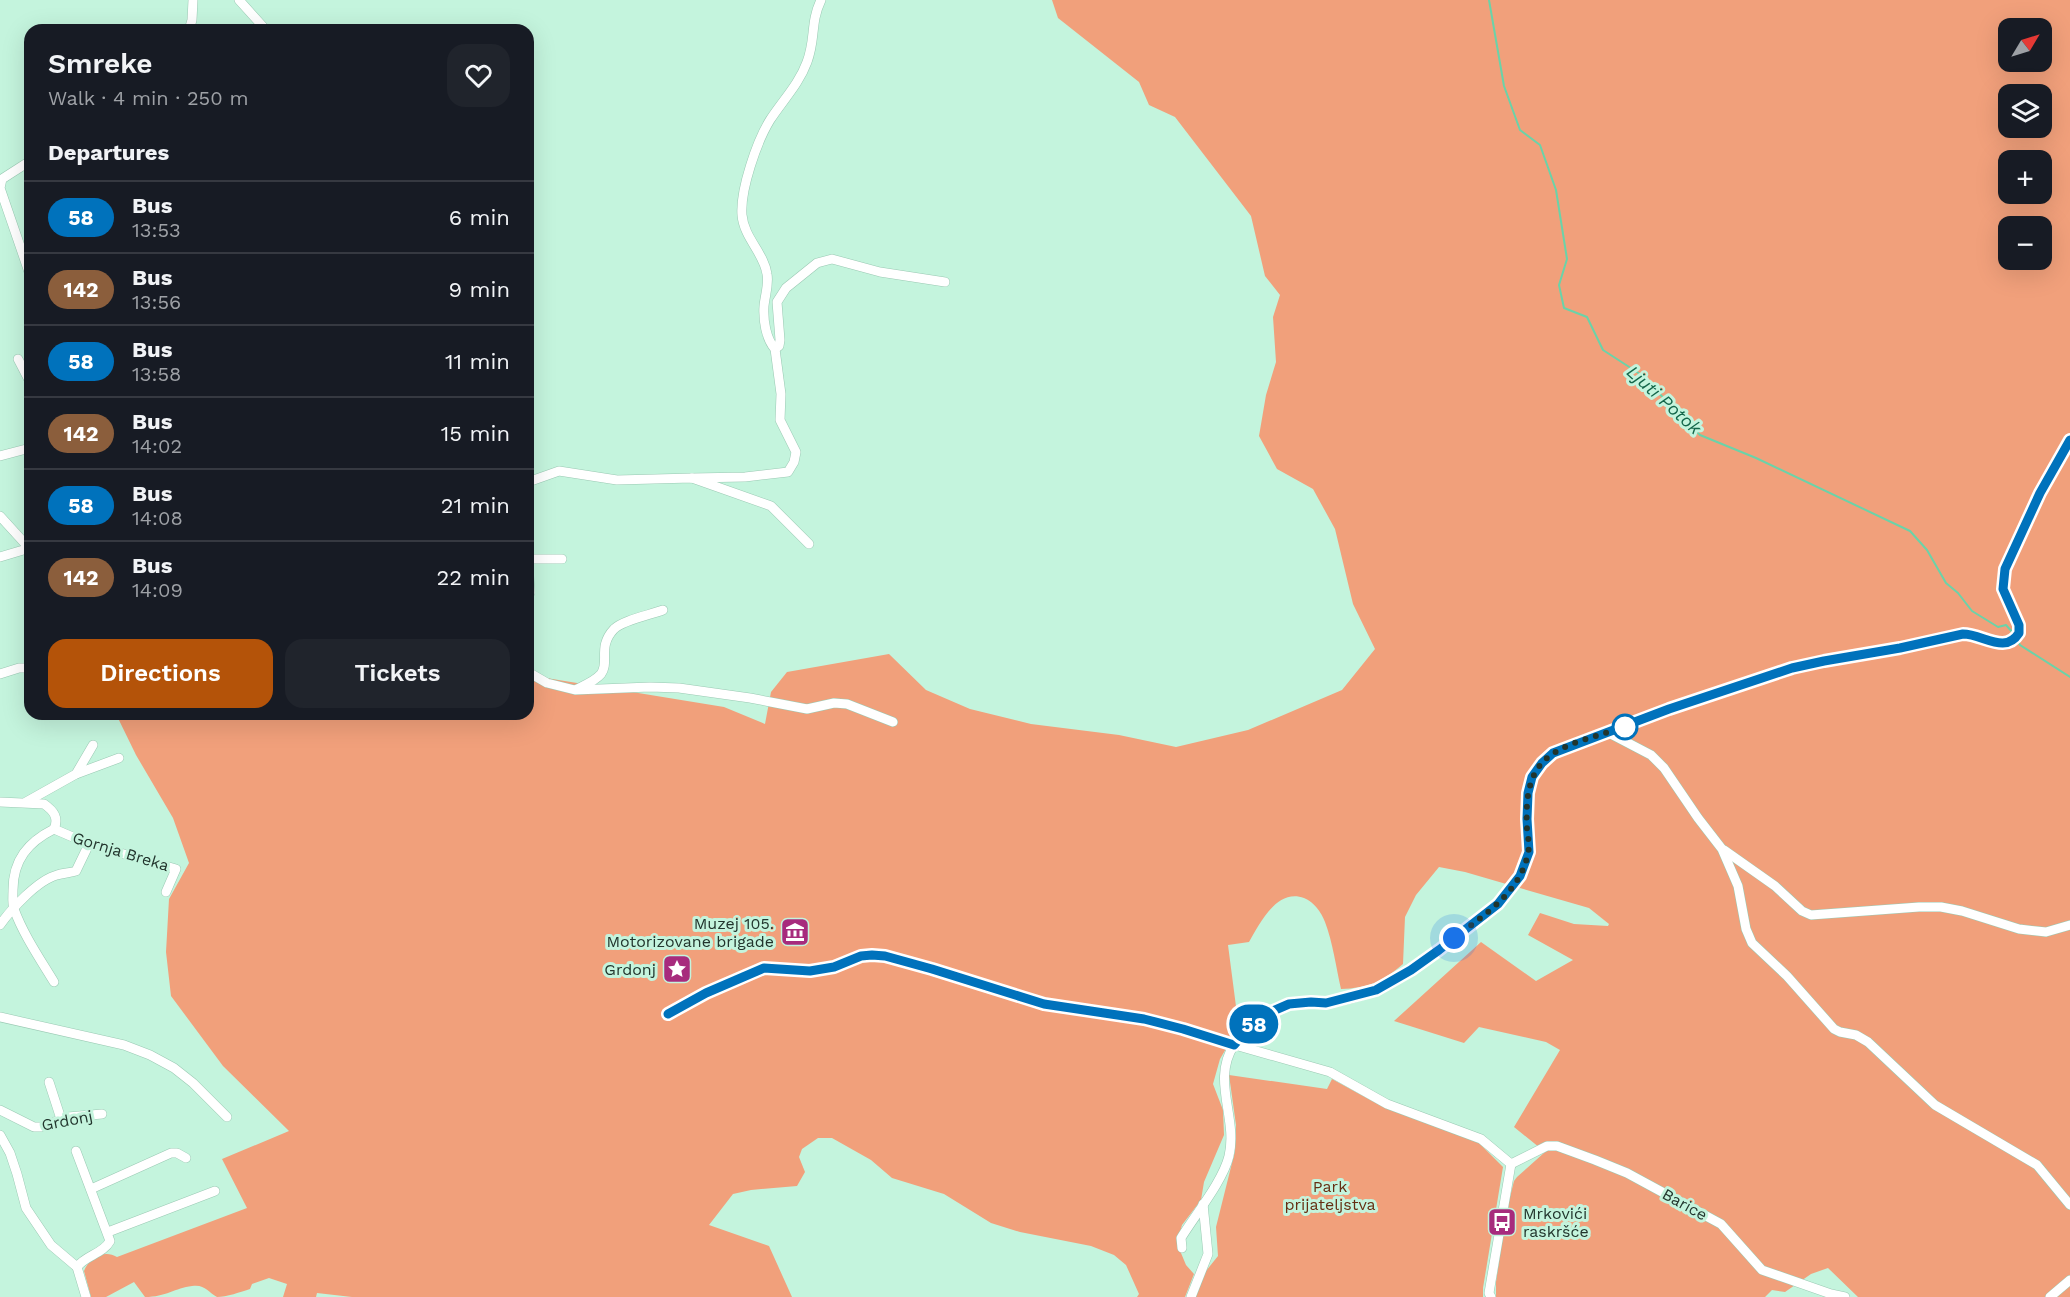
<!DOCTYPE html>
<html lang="en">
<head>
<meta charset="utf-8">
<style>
	body { margin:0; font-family:"Work Sans",sans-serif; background:#20242c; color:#f1f3f6; height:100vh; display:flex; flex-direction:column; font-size:22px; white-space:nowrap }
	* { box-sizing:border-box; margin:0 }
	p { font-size:20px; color:#9ea1a6 }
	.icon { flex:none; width:33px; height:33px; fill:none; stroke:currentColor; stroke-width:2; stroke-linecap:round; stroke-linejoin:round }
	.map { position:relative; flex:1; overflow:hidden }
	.sheet { position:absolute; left:24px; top:24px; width:510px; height:696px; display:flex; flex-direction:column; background:#171b24; border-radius:18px; box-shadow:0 6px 24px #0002 }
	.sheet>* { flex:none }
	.badge { padding:0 12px; border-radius:20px; font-size:21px; line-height:39px }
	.needle { width:39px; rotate:52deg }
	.tools { position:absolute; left:1998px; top:18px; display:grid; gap:12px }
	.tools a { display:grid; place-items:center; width:54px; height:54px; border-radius:12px; background:#171b24; box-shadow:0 6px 24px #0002; font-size:30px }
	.you { position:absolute; width:30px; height:30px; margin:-15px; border:4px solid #fff; border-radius:50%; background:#1a73e8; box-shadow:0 0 0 9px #1a73e833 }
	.map>.badge { position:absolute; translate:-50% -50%; box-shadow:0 0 0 3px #fff }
	h2 { padding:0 24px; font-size:22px; line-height:54px }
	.round { display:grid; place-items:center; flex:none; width:63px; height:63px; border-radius:18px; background:#20242c }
	.summary { display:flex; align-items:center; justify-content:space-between; height:102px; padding:0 24px }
	h1 { font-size:28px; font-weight:600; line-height:45px }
	.action { display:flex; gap:12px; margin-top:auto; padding:12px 24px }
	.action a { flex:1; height:69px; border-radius:18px; background:#b45309; color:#fff; font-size:24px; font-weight:600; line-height:69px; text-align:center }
	.action a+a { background:#20242c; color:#f1f3f6 }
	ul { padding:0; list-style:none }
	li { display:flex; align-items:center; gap:18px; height:72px; padding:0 24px; border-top:2px solid #363941 }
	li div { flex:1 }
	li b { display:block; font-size:22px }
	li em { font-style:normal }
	li .badge { min-width:66px; font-weight:700; text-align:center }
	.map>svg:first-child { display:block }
</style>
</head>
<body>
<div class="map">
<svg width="2070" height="1297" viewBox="0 0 2070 1297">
	<rect width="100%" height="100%" fill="#c4f4dd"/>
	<g fill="#f1a07b" fill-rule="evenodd">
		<path d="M 1052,0 L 2070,0 L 2070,1297 L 1858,1297 L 1828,1268 L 1811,1274 L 1785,1292 L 1772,1290 L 1765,1297 L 1496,1297 L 1496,1282 L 1506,1213 L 1514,1181 L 1517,1177 L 1545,1152 L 1514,1127 L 1560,1050 L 1546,1042 L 1479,1027 L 1464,1043 L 1394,1021 L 1481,942 L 1536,981 L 1573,960 L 1528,935 L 1540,913 L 1574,924 L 1608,926 L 1609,924 L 1589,908 L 1465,872 L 1439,867 L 1416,895 L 1405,917 L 1403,964 C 1382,982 1368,988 1341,989 C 1336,967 1333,943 1325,922 C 1321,912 1314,902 1304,898 C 1277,888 1260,923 1249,942 L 1228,945 L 1237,1014 L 1231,1040 L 1220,1059 L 1213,1084 L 1223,1110 L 1224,1135 L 1204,1182 L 1201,1200 L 1182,1225 L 1178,1239 L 1181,1253 L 1186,1265 L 1194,1274 L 1185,1297 L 1137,1297 L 1139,1294 L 1126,1265 L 1114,1255 L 1091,1246 L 1020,1232 L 991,1223 L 944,1194 L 892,1178 L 871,1160 L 832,1138 L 818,1138 L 802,1149 L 799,1157 L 805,1172 L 797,1186 L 751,1190 L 733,1194 L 709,1225 L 769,1246 L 792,1297 L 352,1297 L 317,1293 L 316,1297 L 283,1297 L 287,1284 L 269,1278 L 252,1284 L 250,1289 C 241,1292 226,1297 217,1297 C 208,1292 205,1284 192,1286 C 175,1288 166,1297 145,1297 L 134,1282 L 106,1297 L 91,1297 L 84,1271 C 89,1258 104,1249 117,1257 L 247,1208 L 222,1159 L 289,1131 L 223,1066 L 171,996 L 166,952 L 169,899 L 189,863 L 173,818 L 136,755 L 116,714 L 528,714 L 528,675 L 724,707 L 765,724 L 771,692 L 787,672 L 889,654 L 926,690 L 970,709 L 1031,724 L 1119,735 L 1176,747 L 1248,730 L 1342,690 L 1375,649 L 1353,604 L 1335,529 L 1313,489 L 1277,469 L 1259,436 L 1266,395 L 1276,362 L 1273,317 L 1280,295 L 1265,276 L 1251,216 L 1175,117 L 1149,105 L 1139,82 L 1058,18 ZM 2008,28 L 2042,28 L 2042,62 L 2008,62 ZM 2008,94 L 2042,94 L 2042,128 L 2008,128 ZM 2008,160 L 2042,160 L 2042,194 L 2008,194 ZM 2008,226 L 2042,226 L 2042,260 L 2008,260 Z"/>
		<path d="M 1229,1075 L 1327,1089 L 1332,1079 L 1385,1108 L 1478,1142 L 1503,1167 L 1483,1288 L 1483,1297 L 1194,1297 L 1202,1276 L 1218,1256 L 1216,1227 L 1235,1151 L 1236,1125 Z"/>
	</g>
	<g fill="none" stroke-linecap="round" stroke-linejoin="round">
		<g stroke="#6ad3a9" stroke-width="2">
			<path d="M 1489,0 L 1504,86 L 1520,130 L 1540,145 L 1556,190 L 1567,259 L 1559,285 L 1564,308 L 1587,317 L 1603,350 L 1640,374 L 1700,435 L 1756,458 L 1910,531 L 1927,550 L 1946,583 L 1958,593 L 1972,611 L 1998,627 L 2006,625 L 2014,634"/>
			<path d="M 2017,639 L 2020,645 L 2070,677"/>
		</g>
		<g stroke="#9ac9b3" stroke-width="10">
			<g id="street">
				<path d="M 239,0 L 266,30"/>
				<path d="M 189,30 L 192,20 L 193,0"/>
				<path d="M 30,161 L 2,179 L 0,188 L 30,275"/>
				<path d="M 775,349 L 779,346 L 780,340 L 777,302 L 786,288 L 817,263 L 832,259 L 880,272 L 945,282"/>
				<path d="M 18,359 L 30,382"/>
				<path d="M 0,456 L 30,448"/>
				<path d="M 692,478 L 745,477 L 788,472 L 794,462 L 796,452 L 780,420 L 781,394 L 775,349 C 766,339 763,320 764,306 C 765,295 769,285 767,274 C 764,253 744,238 742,215 C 740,190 757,141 770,120 C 783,100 799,84 807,62 C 816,38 810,23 821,0"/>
				<path d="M 528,482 L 559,471 L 617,480 L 692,478 L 771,506 L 809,544"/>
				<path d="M 0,516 L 30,549"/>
				<path d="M 0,557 L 30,548"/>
				<path d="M 528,559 L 530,593"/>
				<path d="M 529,559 L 562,559"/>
				<path d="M 528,672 L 547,683 L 575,690 L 650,687 L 679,688 L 750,698 L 807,709 L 834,703 L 847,704 L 893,722"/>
				<path d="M 0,674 L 19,668 L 30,668"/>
				<path d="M 577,689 C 585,685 595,681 601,674 C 610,662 597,647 614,629 C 623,620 650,615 663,610"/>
				<path d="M 1609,733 L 1651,755 L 1664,768 L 1698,818 L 1722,849 L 1738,886 L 1746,929 L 1752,943 L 1787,976 L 1834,1029 L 1840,1032 L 1856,1035 L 1868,1042 L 1935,1105 L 2037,1165 L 2070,1205"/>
				<path d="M 76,774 L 93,745"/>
				<path d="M 0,802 L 44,804 C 54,811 59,818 54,829"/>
				<path d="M 26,802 L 76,774 L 119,758"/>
				<path d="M 54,829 C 28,842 13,860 13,890 C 13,896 12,903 14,909 C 23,934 40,959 54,982"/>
				<path d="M 54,829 L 89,844 L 176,869 L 166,892"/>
				<path d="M 1724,850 L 1775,886 L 1802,911 L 1811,915 L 1919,907 L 1941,907 L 1962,911 L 2019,929 L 2046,932 L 2070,925"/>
				<path d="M 0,925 C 11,909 38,880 57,875 C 63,873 70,873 76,871 L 89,844"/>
				<path d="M 668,1014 L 706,993 L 764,968 L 810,971 L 834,967 L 861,956 L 872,955 L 885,956 L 1044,1004 L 1144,1019 L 1330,1072 L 1387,1104 L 1481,1139 L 1511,1164"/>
				<path d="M 0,1017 L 124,1045 L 150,1055 L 174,1068 L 193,1083 L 227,1117"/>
				<path d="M 49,1082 L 61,1119"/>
				<path d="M 0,1110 L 34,1127 L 41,1127 L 68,1117 L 102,1114"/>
				<path d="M 0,1135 L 10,1153 L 17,1174 L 26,1208 L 51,1245 L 77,1267 L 86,1297"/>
				<path d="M 76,1151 L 110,1241 C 103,1254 86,1255 77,1267"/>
				<path d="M 1511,1164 L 1547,1146 L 1557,1146 L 1595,1160 L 1627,1173 L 1721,1224 L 1762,1270 L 1831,1294 L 1845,1297"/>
				<path d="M 91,1189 L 171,1153 L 177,1153 L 186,1158"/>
				<path d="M 108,1232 L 215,1191"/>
				<path d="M 1182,1248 L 1181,1238 C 1195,1215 1223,1181 1229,1156 C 1238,1118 1211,1080 1234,1045 C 1246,1027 1266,1011 1287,1005 C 1300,1000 1314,1004 1328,1003 C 1343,1001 1362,996 1376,990 C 1409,975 1438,951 1466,929 C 1479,918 1494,909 1504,896 C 1515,884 1525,870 1528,853 C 1530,845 1528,835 1527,826 C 1525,795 1528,774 1553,753 L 1669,709 L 1792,668 L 1824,661 L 1900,648 L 1963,634 C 1984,634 2005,656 2019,633 L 2019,625 L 2003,589 L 2005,569 L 2040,493 L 2070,440"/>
				<path d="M 1191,1297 L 1208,1254 L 1203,1204"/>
				<path d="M 1491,1297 L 1489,1293 L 1511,1164"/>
				<path d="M 2050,1297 L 2070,1280"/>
			</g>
		</g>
		<use href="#street" stroke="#fff" stroke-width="9"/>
	</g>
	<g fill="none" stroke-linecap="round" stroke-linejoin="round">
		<g stroke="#fff" stroke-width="14">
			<path id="line" d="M 668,1014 L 706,993 L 764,968 L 810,971 L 834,967 L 861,956 L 872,955 L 885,956 L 932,969 L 1044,1004 L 1144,1019 L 1183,1029 L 1234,1045 L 1248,1029 L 1266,1014 L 1289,1004 L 1311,1002 L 1326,1003 L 1376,990 L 1411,970 L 1439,950 L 1498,904 L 1520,876 L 1529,852 L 1527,819 L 1528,793 L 1532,777 L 1542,763 L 1553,753 L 1669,709 L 1792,668 L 1824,661 L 1900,648 L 1963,634 C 1983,634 2005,655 2019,633 L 2019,625 L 2003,589 L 2005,569 L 2040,493 L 2070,440"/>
		</g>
		<use href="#line" stroke="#0072bc" stroke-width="9"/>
		<path stroke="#22352d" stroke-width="6" stroke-dasharray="0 10.8" d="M 1454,938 C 1483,916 1521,892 1528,853 C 1530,846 1528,837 1527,830 C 1526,808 1526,782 1541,764 C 1559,742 1603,736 1629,725 L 1625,727"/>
	</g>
	<defs>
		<g id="museum-square" transform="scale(1.5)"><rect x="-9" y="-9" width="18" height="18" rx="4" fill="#a72b7d" stroke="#c4f4dd"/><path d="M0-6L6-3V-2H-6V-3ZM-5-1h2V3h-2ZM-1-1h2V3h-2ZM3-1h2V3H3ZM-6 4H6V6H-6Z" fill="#fff"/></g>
		<g id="sight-square" transform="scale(1.5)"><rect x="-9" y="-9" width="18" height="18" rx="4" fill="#a72b7d" stroke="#c4f4dd"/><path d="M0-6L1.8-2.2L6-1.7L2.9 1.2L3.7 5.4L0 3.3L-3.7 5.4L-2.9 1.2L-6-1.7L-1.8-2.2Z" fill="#fff"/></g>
		<g id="bus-square" transform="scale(1.5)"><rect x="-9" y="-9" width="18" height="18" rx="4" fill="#a72b7d" stroke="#c4f4dd"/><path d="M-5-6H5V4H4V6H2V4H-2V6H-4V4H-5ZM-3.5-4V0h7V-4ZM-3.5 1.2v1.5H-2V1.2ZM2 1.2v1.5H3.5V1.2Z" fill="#fff"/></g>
	</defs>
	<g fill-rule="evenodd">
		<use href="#museum-square" x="795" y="932"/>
		<use href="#sight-square" x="677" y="969"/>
		<use href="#bus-square" x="1502" y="1222"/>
	</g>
	<circle fill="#fff" stroke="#0072bc" stroke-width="3" cx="1625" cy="727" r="12"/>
	<g text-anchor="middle" stroke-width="6" stroke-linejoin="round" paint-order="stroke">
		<g font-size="16" fill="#22352d" stroke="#c4f4dd">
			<text transform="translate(121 851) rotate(17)" y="6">Gornja Breka</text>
			<text transform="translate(67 1120) rotate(-11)" y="6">Grdonj</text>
			<text transform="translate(1685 1204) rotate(29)" y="6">Barice</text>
		</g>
		<g font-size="16" fill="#22352d" stroke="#c4f4dd" text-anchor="end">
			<text x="774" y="929">Muzej 105.<tspan x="774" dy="18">Motorizovane brigade</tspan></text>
			<text x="656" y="975">Grdonj</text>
			<text x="1523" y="1219" text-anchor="start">Mrkovići<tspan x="1523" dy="18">raskršće</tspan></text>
		</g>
		<g font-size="16" fill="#652e12" stroke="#c4f4dd">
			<text x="1330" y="1192">Park<tspan x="1330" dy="18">prijateljstva</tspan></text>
		</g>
		<g font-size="18" font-style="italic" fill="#14664a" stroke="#c4f4dd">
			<text transform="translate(1664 400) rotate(42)" y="6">Ljuti Potok</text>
		</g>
	</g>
</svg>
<div class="tools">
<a><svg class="needle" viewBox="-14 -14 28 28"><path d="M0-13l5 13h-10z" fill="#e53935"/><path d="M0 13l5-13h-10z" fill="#9ea1a6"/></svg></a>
<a><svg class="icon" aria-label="layers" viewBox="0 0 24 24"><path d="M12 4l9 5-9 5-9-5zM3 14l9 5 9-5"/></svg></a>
<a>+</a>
<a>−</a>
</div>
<div class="you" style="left:1454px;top:938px"></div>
<b class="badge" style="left:1254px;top:1024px;background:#0072bc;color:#fff">58</b>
<section class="sheet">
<div class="summary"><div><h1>Smreke</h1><p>Walk · 4 min · 250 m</p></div><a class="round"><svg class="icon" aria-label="heart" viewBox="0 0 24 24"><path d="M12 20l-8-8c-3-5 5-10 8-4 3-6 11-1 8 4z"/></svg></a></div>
<h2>Departures</h2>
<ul>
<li><span class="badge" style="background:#0072bc;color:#fff">58</span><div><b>Bus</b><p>13:53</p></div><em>6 min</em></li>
<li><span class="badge" style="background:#8b5e3c;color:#fff">142</span><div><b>Bus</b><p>13:56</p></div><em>9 min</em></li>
<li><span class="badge" style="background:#0072bc;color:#fff">58</span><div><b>Bus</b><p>13:58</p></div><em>11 min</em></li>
<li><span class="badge" style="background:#8b5e3c;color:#fff">142</span><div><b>Bus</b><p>14:02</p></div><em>15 min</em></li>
<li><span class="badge" style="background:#0072bc;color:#fff">58</span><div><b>Bus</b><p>14:08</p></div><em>21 min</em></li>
<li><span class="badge" style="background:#8b5e3c;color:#fff">142</span><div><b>Bus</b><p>14:09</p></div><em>22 min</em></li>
</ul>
<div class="action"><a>Directions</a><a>Tickets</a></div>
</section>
</div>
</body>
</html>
